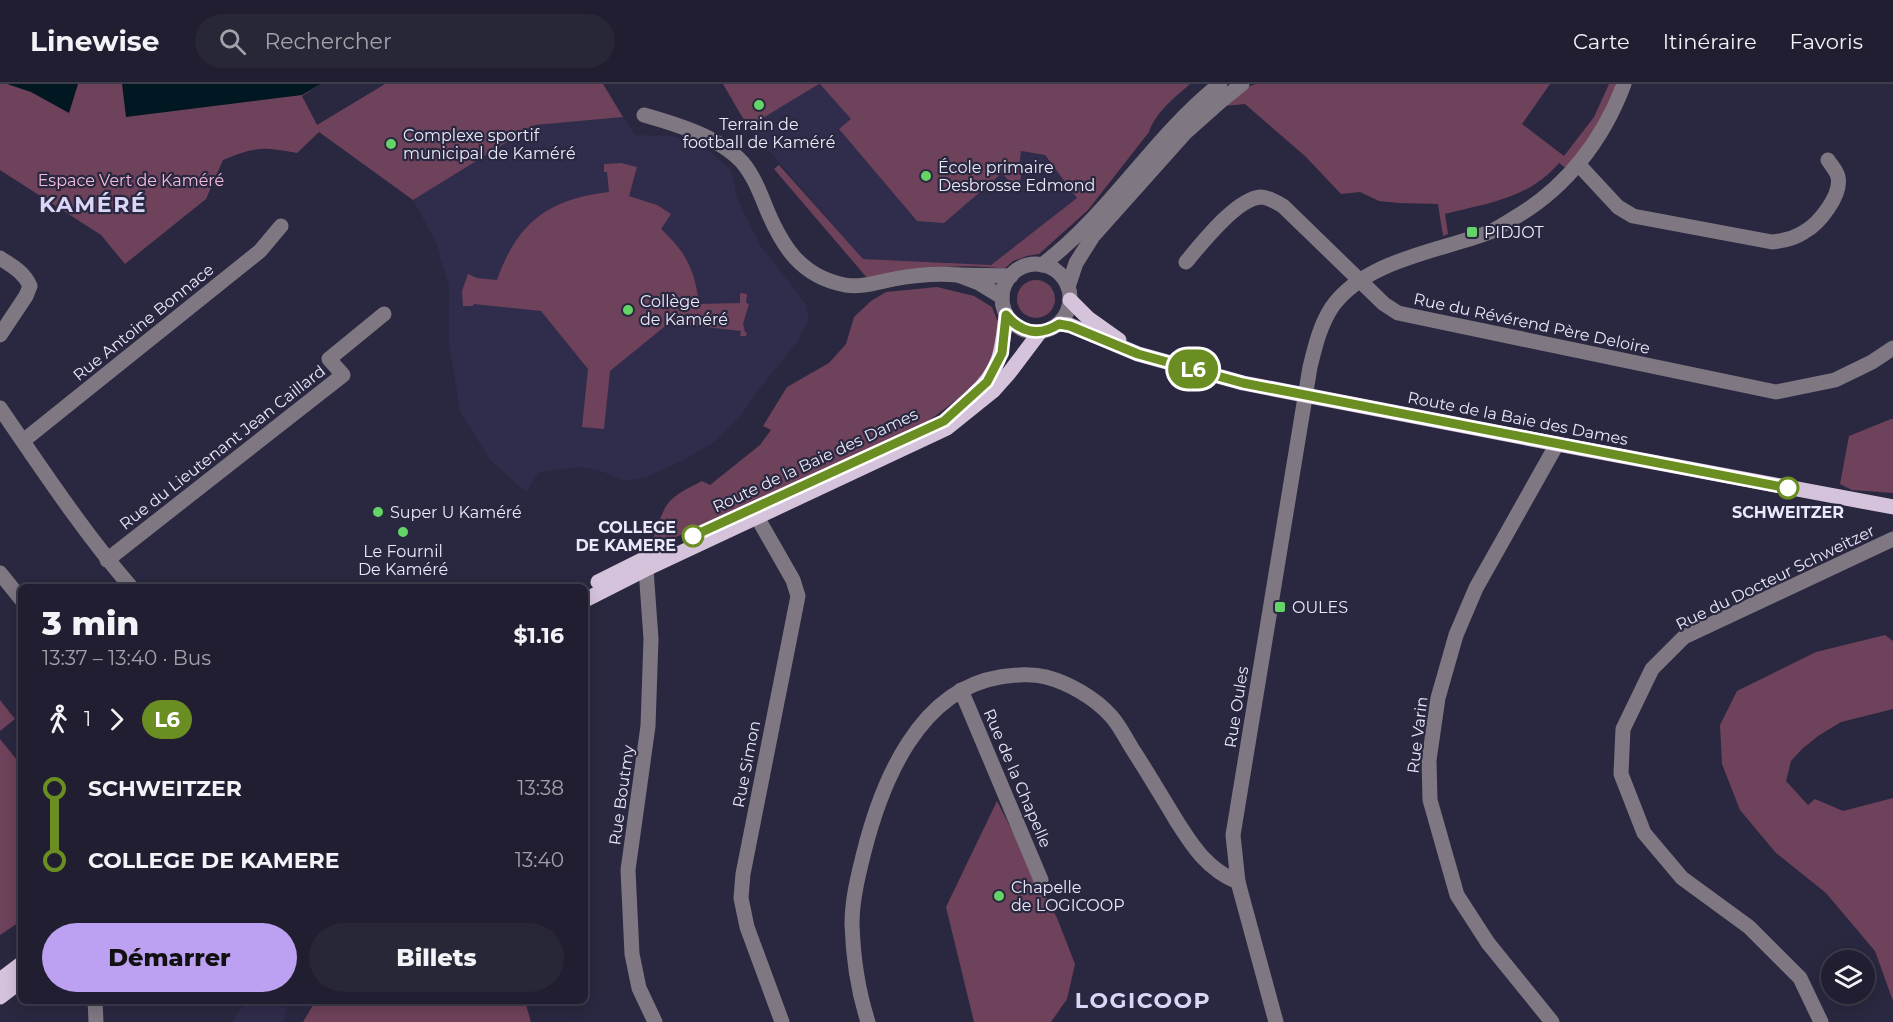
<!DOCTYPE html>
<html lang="fr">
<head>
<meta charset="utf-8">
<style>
	body { margin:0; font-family:Montserrat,sans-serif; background:#282738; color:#f1f3f6; height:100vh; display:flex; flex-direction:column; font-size:22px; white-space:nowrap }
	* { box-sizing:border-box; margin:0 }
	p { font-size:20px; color:#a2a2ab }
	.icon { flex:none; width:33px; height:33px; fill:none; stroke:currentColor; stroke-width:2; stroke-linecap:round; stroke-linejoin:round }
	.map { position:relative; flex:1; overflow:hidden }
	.sheet { position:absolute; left:18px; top:500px; width:570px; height:420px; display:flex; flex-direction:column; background:#201e30; border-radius:9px; box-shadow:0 3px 15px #0003,0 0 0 2px #3d3c4c }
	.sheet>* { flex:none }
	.badge { padding:0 12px; border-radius:20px; font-size:21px; line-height:39px }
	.fabs { position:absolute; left:1821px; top:866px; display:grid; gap:12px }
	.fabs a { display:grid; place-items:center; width:54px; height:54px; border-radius:50%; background:#201e30; box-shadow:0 3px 15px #0003,0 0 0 2px #3d3c4c; font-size:30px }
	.map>.badge { position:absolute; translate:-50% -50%; box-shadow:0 0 0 3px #fff }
	.legs { display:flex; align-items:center; gap:9px; height:66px; padding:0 24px; font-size:20px }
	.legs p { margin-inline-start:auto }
	.summary { display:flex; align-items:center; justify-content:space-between; height:102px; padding:0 24px }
	h1 { font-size:33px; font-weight:800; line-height:45px }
	.primary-button { display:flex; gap:12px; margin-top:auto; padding:12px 24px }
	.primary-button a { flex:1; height:69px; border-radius:36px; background:#bca0f2; color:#111; font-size:24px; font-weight:800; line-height:69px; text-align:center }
	.primary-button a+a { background:#282738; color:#f1f3f6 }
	ul { padding:0 24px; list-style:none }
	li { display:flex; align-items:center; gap:21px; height:72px; font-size:22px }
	li i { display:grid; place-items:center; width:9px; height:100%; margin:0 8px; background:currentColor }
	li i::after { content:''; width:15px; height:15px; margin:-8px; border:4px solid; border-radius:50%; background:#201e30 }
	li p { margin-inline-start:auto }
	li:first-child i { background:linear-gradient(#0000 50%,currentColor 0) }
	li:last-child i { background:linear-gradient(currentColor 50%,#0000 0) }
	header { display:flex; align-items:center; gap:36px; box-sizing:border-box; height:84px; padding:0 30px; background:#201e30; border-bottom:2px solid #3d3c4c }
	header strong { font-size:28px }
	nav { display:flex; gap:33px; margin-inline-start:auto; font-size:21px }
	.search { width:420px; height:54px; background:#282738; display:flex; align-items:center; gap:15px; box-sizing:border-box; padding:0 21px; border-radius:33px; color:#a2a2ab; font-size:22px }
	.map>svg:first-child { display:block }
</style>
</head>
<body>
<header>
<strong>Linewise</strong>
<div class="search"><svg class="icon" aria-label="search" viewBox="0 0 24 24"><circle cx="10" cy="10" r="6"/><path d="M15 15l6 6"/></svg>Rechercher</div>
<nav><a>Carte</a><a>Itinéraire</a><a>Favoris</a></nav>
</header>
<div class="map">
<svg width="1893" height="938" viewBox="0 0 1893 938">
	<rect width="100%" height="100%" fill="#2a2840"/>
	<g fill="#302c4b">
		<path d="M 819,0 L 914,0 L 997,63 L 1044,71 L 1078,114 L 991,181 L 863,175 L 748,43 Z"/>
		<path d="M 623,33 L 635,51 L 672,52 L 703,62 L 731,86 L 738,117 L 760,161 L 805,219 L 809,234 L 798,257 L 756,309 L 739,334 L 714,358 L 682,377 L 646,393 L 625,397 L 601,387 L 580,383 L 539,388 L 526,408 L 490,376 L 460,327 L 449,259 L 449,203 L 436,158 L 413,116 L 535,41 Z"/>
		<path d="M 247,917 L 262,917 L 287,924 L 283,938 L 232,938 Z"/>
	</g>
	<g fill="#6e425a">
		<path d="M 0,0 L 321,0 L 302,12 L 317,41 L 385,0 L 603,0 L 623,33 L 535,41 L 413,116 L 319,48 L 297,69 C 263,63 256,62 223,76 L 206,115 L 125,180 L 101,151 L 0,86 Z"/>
		<path d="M 723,0 L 819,0 L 748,43 Z"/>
		<path d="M 820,0 L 1190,0 C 1174,14 1156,28 1149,48 L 1088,126 L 1039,170 L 1027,172 L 1013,177 L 1004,185 C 960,178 912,186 868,195 L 774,85 L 779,81 L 863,175 L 991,181 L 1077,114 L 1045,71 L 1021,67 L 1019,84 L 1022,89 L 1020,97 L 1013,102 L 1002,89 L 944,139 L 917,137 L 839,45 L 851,35 Z"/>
		<path d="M 1256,0 L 1550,0 L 1522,40 L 1564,72 L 1594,33 L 1609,0 L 1620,0 L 1594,47 L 1567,85 L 1559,79 C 1528,115 1488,119 1445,130 L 1448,150 L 1443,152 L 1438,120 L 1399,119 L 1379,117 L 1360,108 L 1341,110 L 1305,72 L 1245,20 L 1224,22 L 1244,4 Z"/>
		<path d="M 621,79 L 637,83 L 629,112 L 657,121 L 671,130 L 661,145 C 686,168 695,186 699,220 L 740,219 L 740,209 L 747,210 L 746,219 L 749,220 L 743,240 L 745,248 L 747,249 L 746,252 L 740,252 L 741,247 L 669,239 L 610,287 L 604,345 L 582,343 L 588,285 L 541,227 L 474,220 L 473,222 L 463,222 L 462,207 L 468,190 L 477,194 L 497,196 C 517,139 548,115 609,108 L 607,88 L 604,88 L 604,80 Z"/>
		<circle cx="1036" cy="215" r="19"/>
		<path d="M 937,203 L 974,212 L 992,223 L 1000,243 L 990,281 L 966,309 L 927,338 L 654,463 L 652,458 C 666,418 664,416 702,397 L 710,401 L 760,361 L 771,346 L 763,342 L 787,303 L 829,279 L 846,260 L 854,233 L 871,217 L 886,208 Z"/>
		<path d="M 1891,335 L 1893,335 L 1893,409 L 1852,406 L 1840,400 L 1849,352 Z"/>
		<path d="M 1885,551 L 1893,557 L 1893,625 L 1841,638 L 1818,652 L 1802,665 L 1791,677 L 1786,697 L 1808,721 L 1815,715 L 1843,727 L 1893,714 L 1893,917 L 1875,867 L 1826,809 L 1776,769 L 1740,726 L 1722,680 L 1720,641 L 1737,607 L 1816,568 Z"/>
		<path d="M 0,616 L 15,635 L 0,647 Z"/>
		<path d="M 0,655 L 21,681 L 21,837 L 0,851 Z"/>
		<path d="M 997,717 L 1057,834 L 1075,880 L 1067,915 L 1051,938 L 974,938 L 946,823 Z"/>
		<path d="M 316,916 L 525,917 L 531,938 L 303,938 Z"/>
	</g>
	<g fill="#011823">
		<path d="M 7,0 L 78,0 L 69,29 L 31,8 Z"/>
		<path d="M 122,0 L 321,0 L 302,11 L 126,33 Z"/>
	</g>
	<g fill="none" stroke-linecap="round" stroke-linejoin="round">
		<g stroke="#7f7782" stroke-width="15">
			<path d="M 644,31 C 676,40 719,53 742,78 C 754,92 760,109 767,126 C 783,164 802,193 845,201 C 861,204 878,198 894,195 C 915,191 936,189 958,191"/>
			<path d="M 1579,81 L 1618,123 L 1633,132 L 1772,158 C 1783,157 1795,154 1804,148 C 1819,140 1842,111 1838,93 C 1837,87 1831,81 1828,76"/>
			<path d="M 0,174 C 12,182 24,188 30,202 L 26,212 L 0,251"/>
			<path d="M 1186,178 C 1201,160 1237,114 1261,113 C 1268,113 1276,118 1283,122 L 1384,220 L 1398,229 L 1776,308 L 1835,296 L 1872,278 L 1893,264"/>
			<circle cx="1036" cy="214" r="34"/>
			<path d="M 1042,181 C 1110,130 1153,53 1220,0"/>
			<path d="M 1068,203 L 1076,179 L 1093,152 L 1185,49 L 1221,17 L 1242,0"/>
			<path d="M 1002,213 L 979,199 L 958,191 L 1011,192"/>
			<path d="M 0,324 C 42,385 82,446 130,502"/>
			<path d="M 23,357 L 260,167 L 281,142"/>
			<path d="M 757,433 L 793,496 L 798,512 L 743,790 L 741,814 L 747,843 L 782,938"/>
			<path d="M 107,476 L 343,291 L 329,275 L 384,230"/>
			<path d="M 646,485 L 651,555 L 648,642 L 628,786 L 632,870 L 639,904 L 655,938"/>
			<path d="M 0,489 L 21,515"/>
			<path d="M 961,606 L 1041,796"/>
			<path d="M 95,916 L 96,938"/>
			<path d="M 868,938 C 858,907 853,872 852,840 C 852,816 858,792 864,768 C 882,697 919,606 1000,593 C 1015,591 1031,589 1046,593 C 1069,599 1095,614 1111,632 C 1120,642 1126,655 1133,666 C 1148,689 1162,713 1176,736 C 1193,763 1208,786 1238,798"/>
			<path d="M 1276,938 L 1238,798 L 1233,751 L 1310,283 C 1315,263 1320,241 1332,223 C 1365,176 1440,167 1490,148 C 1498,144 1506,139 1514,134 C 1566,104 1603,56 1624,0"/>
			<path d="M 1552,938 L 1488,859 L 1457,811 L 1430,716 L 1429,676 L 1438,614 L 1456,551 L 1476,504 L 1557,360"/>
			<path d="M 1821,938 L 1800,894 L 1749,843 L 1682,794 L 1644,749 L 1621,690 L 1623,645 L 1652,585 L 1684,553 L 1893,455"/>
		</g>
		<g stroke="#d5c3db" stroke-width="15">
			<path d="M 1070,216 L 1088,234 L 1119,256"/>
			<path d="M 1059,240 L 1069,241 L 1138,270 L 1243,299 L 1557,360 L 1893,423"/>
			<path d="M 973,311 C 1001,286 1002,267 1006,231"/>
			<path d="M 598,498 L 660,467"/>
			<path d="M 585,516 L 646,485 L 947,344 L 993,307 L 1009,289 L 1040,248"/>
			<path d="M 0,896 L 21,880"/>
			<path d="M 0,913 L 21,897"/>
		</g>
	</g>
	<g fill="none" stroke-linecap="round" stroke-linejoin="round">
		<g stroke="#fff" stroke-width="14">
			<path id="line-1" d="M 693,452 L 944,337 L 987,298 L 1002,269 L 1006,231 C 1021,249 1039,253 1059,240 L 1070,242 L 1138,270 L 1243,299 L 1788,404"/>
		</g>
		<use href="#line-1" stroke="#6b8e23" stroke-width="9"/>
	</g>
	<g fill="#65d467" stroke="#2a2840" stroke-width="2">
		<circle cx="759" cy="21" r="6"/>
		<circle cx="391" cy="60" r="6"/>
		<circle cx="926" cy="92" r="6"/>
		<rect x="1466" y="142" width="12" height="12" rx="3"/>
		<circle cx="628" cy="226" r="6"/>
		<circle cx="378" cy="428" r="6"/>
		<circle cx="403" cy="448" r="6"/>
		<rect x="1274" y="517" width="12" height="12" rx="3"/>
		<circle cx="999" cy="812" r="6"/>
	</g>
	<g fill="#fff" stroke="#6b8e23" stroke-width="3">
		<circle cx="1788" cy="404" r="10"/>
		<circle cx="693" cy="452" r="10"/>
	</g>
	<g text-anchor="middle" stroke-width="4.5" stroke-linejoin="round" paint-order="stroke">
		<g font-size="16" fill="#eae9fa" stroke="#2a2840" text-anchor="start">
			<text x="759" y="46" text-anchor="middle">Terrain de<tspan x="759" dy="18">football de Kaméré</tspan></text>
			<text x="403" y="57">Complexe sportif<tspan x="403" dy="18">municipal de Kaméré</tspan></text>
			<text x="938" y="89">École primaire<tspan x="938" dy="18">Desbrosse Edmond</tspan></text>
			<text x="1484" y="154">PIDJOT</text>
			<text x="640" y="223">Collège<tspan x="640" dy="18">de Kaméré</tspan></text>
			<text x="390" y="434">Super U Kaméré</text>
			<text x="403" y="473" text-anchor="middle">Le Fournil<tspan x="403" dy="18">De Kaméré</tspan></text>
			<text x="1292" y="529">OULES</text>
			<text x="1011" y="809">Chapelle<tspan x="1011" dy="18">de LOGICOOP</tspan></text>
		</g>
		<g font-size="16" fill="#f5bcd9" stroke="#2a2840">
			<text x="131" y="102">Espace Vert de Kaméré</text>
		</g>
		<g font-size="16" fill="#eae9fa" stroke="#2a2840">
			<text transform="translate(143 238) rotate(-39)" y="6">Rue Antoine Bonnace</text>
			<text transform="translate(1532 239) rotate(12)" y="6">Rue du Révérend Père Deloire</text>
			<text transform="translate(1518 334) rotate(11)" y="6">Route de la Baie des Dames</text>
			<text transform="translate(222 363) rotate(-38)" y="6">Rue du Lieutenant Jean Caillard</text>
			<text transform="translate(815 376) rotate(-25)" y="6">Route de la Baie des Dames</text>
			<text transform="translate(1775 493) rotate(-26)" y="6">Rue du Docteur Schweitzer</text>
			<text transform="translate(1236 623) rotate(-81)" y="6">Rue Oules</text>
			<text transform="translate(1417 651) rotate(-83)" y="6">Rue Varin</text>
			<text transform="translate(746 680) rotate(-79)" y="6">Rue Simon</text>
			<text transform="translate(1018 694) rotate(67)" y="6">Rue de la Chapelle</text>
			<text transform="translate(621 711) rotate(-82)" y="6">Rue Boutmy</text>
		</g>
		<g font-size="16" font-weight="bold" fill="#eae9fa" stroke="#2a2840">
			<text x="1788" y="434">SCHWEITZER</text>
			<text x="676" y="449" text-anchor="end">COLLEGE<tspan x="676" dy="18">DE KAMERE</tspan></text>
		</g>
		<g font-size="22" font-weight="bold" letter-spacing="1.5" fill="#d9d6f7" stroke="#2a2840">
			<text x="93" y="128">KAMÉRÉ</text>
			<text x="1143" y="924">LOGICOOP</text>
		</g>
	</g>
</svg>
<div class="fabs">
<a><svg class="icon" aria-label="layers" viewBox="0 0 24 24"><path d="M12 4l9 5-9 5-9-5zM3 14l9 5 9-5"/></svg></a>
</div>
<b class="badge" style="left:1193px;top:285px;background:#6b8e23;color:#fff">L6</b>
<section class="sheet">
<div class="summary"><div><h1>3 min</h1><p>13:37 – 13:40 · Bus</p></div><b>$1.16</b></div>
<div class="legs"><svg class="icon" aria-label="walk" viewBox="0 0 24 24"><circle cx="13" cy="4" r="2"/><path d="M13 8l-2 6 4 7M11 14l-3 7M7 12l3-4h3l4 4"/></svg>1<svg class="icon" aria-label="forward" viewBox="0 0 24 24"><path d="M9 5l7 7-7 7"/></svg><b class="badge" style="background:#6b8e23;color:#fff">L6</b></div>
<ul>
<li><i style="color:#6b8e23"></i><b>SCHWEITZER</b><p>13:38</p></li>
<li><i style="color:#6b8e23"></i><b>COLLEGE DE KAMERE</b><p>13:40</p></li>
</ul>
<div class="primary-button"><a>Démarrer</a><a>Billets</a></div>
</section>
</div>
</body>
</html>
